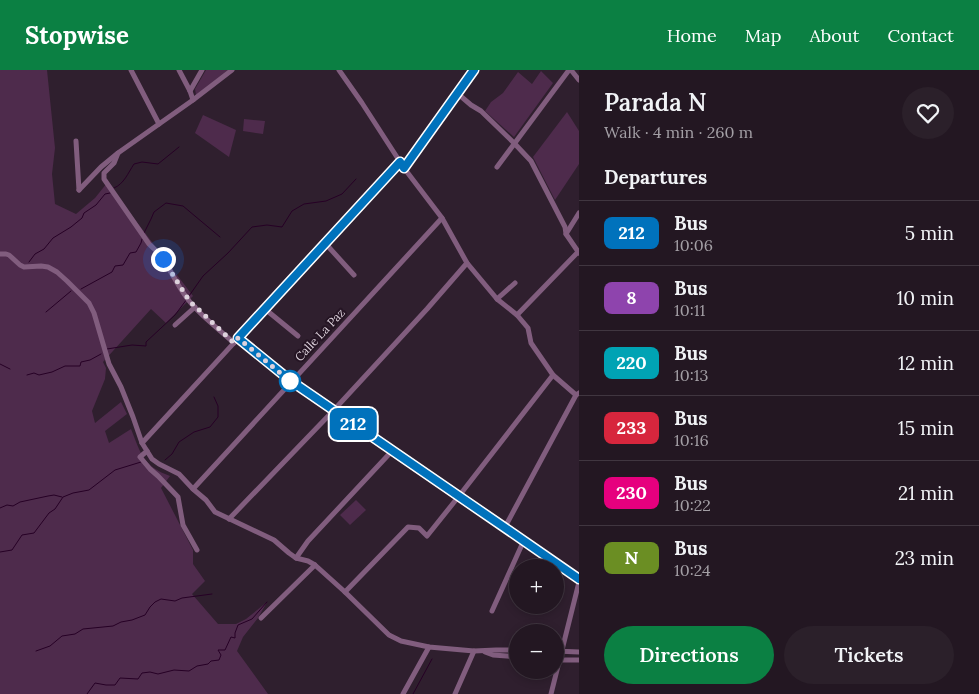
<!DOCTYPE html>
<html lang="en">
<head>
<meta charset="utf-8">
<style>
	body { margin:0; font-family:Lora,serif; background:#2b202a; color:#f1f3f6; height:100vh; display:flex; flex-direction:column; font-size:19px; white-space:nowrap }
	* { box-sizing:border-box; margin:0 }
	p { font-size:16px; color:#a39fa5 }
	.icon { flex:none; width:28px; height:28px; fill:none; stroke:currentColor; stroke-width:2; stroke-linecap:round; stroke-linejoin:round }
	.map { position:relative; flex:1; overflow:hidden }
	.sheet { display:flex; flex-direction:column; background:#231722; width:400px }
	.sheet>* { flex:none }
	.badge { padding:0 10px; border-radius:8px; font-size:18px; line-height:32px }
	.buttons { position:absolute; left:509px; top:489px; display:grid; gap:10px }
	.buttons a { display:grid; place-items:center; width:55px; height:55px; border-radius:50%; background:#231722; box-shadow:0 2px 8px #0003,0 0 0 1px #403640; font-size:25px }
	.you { position:absolute; width:25px; height:25px; margin:-12px; border:4px solid #fff; border-radius:50%; background:#1a73e8; box-shadow:0 0 0 8px #1a73e833 }
	.map>.badge { position:absolute; translate:-50% -50%; box-shadow:0 0 0 2px #fff }
	h2 { padding:0 25px; font-size:19px; line-height:45px }
	.round { display:grid; place-items:center; flex:none; width:52px; height:52px; border-radius:26px; background:#2b202a }
	.head { display:flex; align-items:center; justify-content:space-between; height:85px; padding:0 25px }
	h1 { font-size:24px; font-weight:600; line-height:38px }
	.primary-button { display:flex; gap:10px; margin-top:auto; padding:10px 25px }
	.primary-button a { flex:1; height:58px; border-radius:30px; background:#0b8043; color:#fff; font-size:20px; font-weight:600; line-height:58px; text-align:center }
	.primary-button a+a { background:#2b202a; color:#f1f3f6 }
	ul { padding:0; list-style:none }
	li { display:flex; align-items:center; gap:15px; height:65px; padding:0 25px; border-top:1px solid #403640 }
	li div { flex:1 }
	li b { display:block; font-size:19px }
	li em { font-style:normal }
	li .badge { min-width:55px; font-weight:700; text-align:center }
	header { display:flex; align-items:center; gap:30px; box-sizing:border-box; height:70px; padding:0 25px; background:#0b8043; color:#fff }
	header strong { font-size:24px }
	nav { display:flex; gap:28px; margin-inline-start:auto; font-size:18px }
	main { display:flex; flex:1; min-height:0 }
	.map>svg:first-child { display:block }
</style>
</head>
<body>
<header>
<strong>Stopwise</strong>
<nav><a>Home</a><a>Map</a><a>About</a><a>Contact</a></nav>
</header>
<main>
<div class="map">
<svg width="579" height="624" viewBox="0 0 579 624">
	<rect width="100%" height="100%" fill="#2f1f2e"/>
	<g fill="#4e2b4c">
		<path d="M 0,0 L 47,0 L 55,78 L 52,104 L 55,134 L 76,144 L 95,128 L 107,113 L 193,226 L 166,253 L 151,239 L 103,292 L 106,298 L 105,309 L 92,341 L 95,353 L 121,332 L 127,344 L 105,361 L 109,373 L 131,359 C 141,384 143,396 170,406 L 161,418 L 193,480 L 193,494 L 205,511 L 192,524 L 218,554 L 236,554 L 246,549 L 267,532 L 258,548 L 243,567 L 237,581 L 268,624 L 0,624 Z"/>
		<path d="M 206,0 L 228,0 L 196,25 L 195,19 Z"/>
		<path d="M 541,1 L 553,13 L 514,67 L 485,41 L 491,32 L 503,23 L 518,2 L 532,14 Z"/>
		<path d="M 567,42 L 579,61 L 579,94 L 555,130 L 533,87 Z"/>
		<path d="M 203,45 L 236,60 L 229,87 L 195,63 Z"/>
		<path d="M 244,49 L 265,51 L 263,64 L 243,61 Z"/>
		<path d="M 356,430 L 366,440 L 350,455 L 340,445 Z"/>
	</g>
	<g fill="none" stroke-linecap="round" stroke-linejoin="round">
		<g stroke="#260025" stroke-width="1">
			<path d="M 114,118 C 124,114 128,103 134,94 L 142,92 L 158,94 L 179,77"/>
			<path d="M 144,163 L 151,149 L 154,142 L 166,133 L 183,136 L 220,167"/>
			<path d="M 29,192 L 35,184 L 44,179 L 53,168 L 71,157 L 82,148 L 84,143 L 96,135 L 105,124 L 110,123"/>
			<path d="M 81,219 L 112,202 L 115,196 L 123,195 L 130,183 L 136,182 L 141,173 L 142,169"/>
			<path d="M 189,226 L 203,206 L 228,183 L 252,157 L 267,155 L 282,157 L 292,141 L 304,134 L 326,131 L 342,124 L 356,109"/>
			<path d="M 46,242 L 71,221"/>
			<path d="M 107,279 L 132,275 L 146,276 L 146,272 L 175,245 L 187,229"/>
			<path d="M 0,294 L 10,299"/>
			<path d="M 27,305 L 34,303 L 39,305 L 52,302 L 65,296 L 80,296 L 81,292 L 90,290 L 101,284"/>
			<path d="M 165,390 L 172,384 L 179,372 L 194,362 L 210,357 L 218,347 L 218,336 L 214,327"/>
			<path d="M 0,438 L 7,435 L 13,436 L 20,432 L 48,426 L 54,425 L 62,427"/>
			<path d="M 0,482 L 12,480 L 22,465 L 34,463 L 49,443 L 55,439 L 63,427 L 73,423 L 89,420 L 115,400 L 141,392"/>
			<path d="M 36,581 L 50,576 L 62,566 L 75,564 L 83,559 L 113,556 L 121,552 L 132,550 L 145,545 L 150,537 L 155,532 L 161,529 L 175,531 L 182,528 L 212,524"/>
			<path d="M 87,624 L 95,613 L 106,615 L 115,615 L 120,608 L 138,609 L 142,603 L 150,602 L 158,604 L 174,600 L 189,601 L 197,596 L 208,594 L 211,591 L 219,590 L 221,585 L 218,580 L 225,580 L 231,567 L 235,568 L 235,563 L 238,555 L 252,549 L 267,532"/>
			<path d="M 413,624 L 432,589"/>
		</g>
		<g stroke="#815d7e" stroke-width="5">
			<path d="M 131,0 L 159,54"/>
			<path d="M 179,0 L 190,21 L 193,30"/>
			<path d="M 339,0 L 362,33 L 404,98 L 442,148 L 467,193 L 497,229 L 517,245 L 528,258 L 531,273 L 553,305 L 576,325 L 579,323"/>
			<path d="M 571,0 L 579,10"/>
			<path d="M 190,21 L 202,0"/>
			<path d="M 457,23 L 471,35 L 481,41 L 514,73 L 531,91 L 565,157 L 566,164 L 579,183"/>
			<path d="M 76,71 L 79,120"/>
			<path d="M 118,83 L 114,93 L 104,103 L 104,109 L 149,174 C 168,190 175,214 190,232 C 202,247 220,260 234,273"/>
			<path d="M 497,97 L 569,0"/>
			<path d="M 404,98 L 474,0"/>
			<path d="M 79,120 L 101,97 L 118,83 L 193,30 L 232,0"/>
			<path d="M 566,164 L 579,143"/>
			<path d="M 325,173 L 354,205"/>
			<path d="M 0,184 L 6,184 L 9,185 L 20,195 L 24,197 L 41,196 L 48,197 L 57,202 L 67,211 L 89,233 L 94,243 L 109,294 L 121,317 L 133,347 L 142,373 L 152,389 L 159,394 L 179,404 L 193,419 L 206,430 L 215,442 L 274,470 L 289,483 L 296,488 L 308,491 L 315,495 L 345,522 L 389,565 L 401,571 L 429,577 L 474,581 L 496,580 L 518,580"/>
			<path d="M 497,229 L 515,213"/>
			<path d="M 265,239 L 298,266"/>
			<path d="M 517,245 L 578,182"/>
			<path d="M 175,255 L 195,237"/>
			<path d="M 238,268 L 291,311 L 524,470 L 579,509"/>
			<path d="M 142,373 L 400,92"/>
			<path d="M 147,381 L 140,387 L 150,399 L 158,406 L 178,427 L 183,455 L 197,480"/>
			<path d="M 193,419 L 442,148"/>
			<path d="M 229,449 L 333,341 L 427,239 L 467,193"/>
			<path d="M 505,457 L 576,325"/>
			<path d="M 296,488 L 308,471 L 392,381"/>
			<path d="M 345,522 L 408,457 L 419,458 L 427,466 L 459,426 L 553,305"/>
			<path d="M 492,541 L 524,470"/>
			<path d="M 261,548 L 315,495"/>
			<path d="M 555,581 L 579,582"/>
			<path d="M 485,582 L 493,585 L 518,587"/>
			<path d="M 555,590 L 579,590"/>
			<path d="M 403,624 L 429,577"/>
			<path d="M 455,624 L 474,581"/>
			<path d="M 551,624 L 579,512"/>
		</g>
	</g>
	<g fill="none" stroke-linecap="round" stroke-linejoin="round">
		<g stroke="#fff" stroke-width="11">
			<path id="line" d="M 474,0 L 404,98 L 400,92 L 238,268 L 291,311 L 514,464 L 579,509"/>
		</g>
		<use href="#line" stroke="#0072bc" stroke-width="8"/>
		<path stroke="#ddd2dc" stroke-width="5" stroke-dasharray="0 9" d="M 163,189 L 190,232 L 195,236 L 234,273 L 238,268 L 290,311"/>
	</g>
	<circle fill="#fff" stroke="#0072bc" stroke-width="2.5" cx="290" cy="311" r="10"/>
	<g text-anchor="middle" stroke-width="4" stroke-linejoin="round" paint-order="stroke">
		<g font-size="12" fill="#ddd2dc" stroke="#251524">
			<text transform="translate(320 265) rotate(-47)" y="4">Calle La Paz</text>
		</g>
	</g>
</svg>
<div class="buttons">
<a>+</a>
<a>−</a>
</div>
<div class="you" style="left:163px;top:189px"></div>
<b class="badge" style="left:353px;top:354px;background:#0072bc;color:#fff">212</b>
</div>
<section class="sheet">
<div class="head"><div><h1>Parada N</h1><p>Walk · 4 min · 260 m</p></div><a class="round"><svg class="icon" aria-label="heart" viewBox="0 0 24 24"><path d="M12 20l-8-8c-3-5 5-10 8-4 3-6 11-1 8 4z"/></svg></a></div>
<h2>Departures</h2>
<ul>
<li><span class="badge" style="background:#0072bc;color:#fff">212</span><div><b>Bus</b><p>10:06</p></div><em>5 min</em></li>
<li><span class="badge" style="background:#8e44ad;color:#fff">8</span><div><b>Bus</b><p>10:11</p></div><em>10 min</em></li>
<li><span class="badge" style="background:#00a3b4;color:#fff">220</span><div><b>Bus</b><p>10:13</p></div><em>12 min</em></li>
<li><span class="badge" style="background:#d7263d;color:#fff">233</span><div><b>Bus</b><p>10:16</p></div><em>15 min</em></li>
<li><span class="badge" style="background:#e6007e;color:#fff">230</span><div><b>Bus</b><p>10:22</p></div><em>21 min</em></li>
<li><span class="badge" style="background:#6b8e23;color:#fff">N</span><div><b>Bus</b><p>10:24</p></div><em>23 min</em></li>
</ul>
<div class="primary-button"><a>Directions</a><a>Tickets</a></div>
</section>
</main>
</body>
</html>
